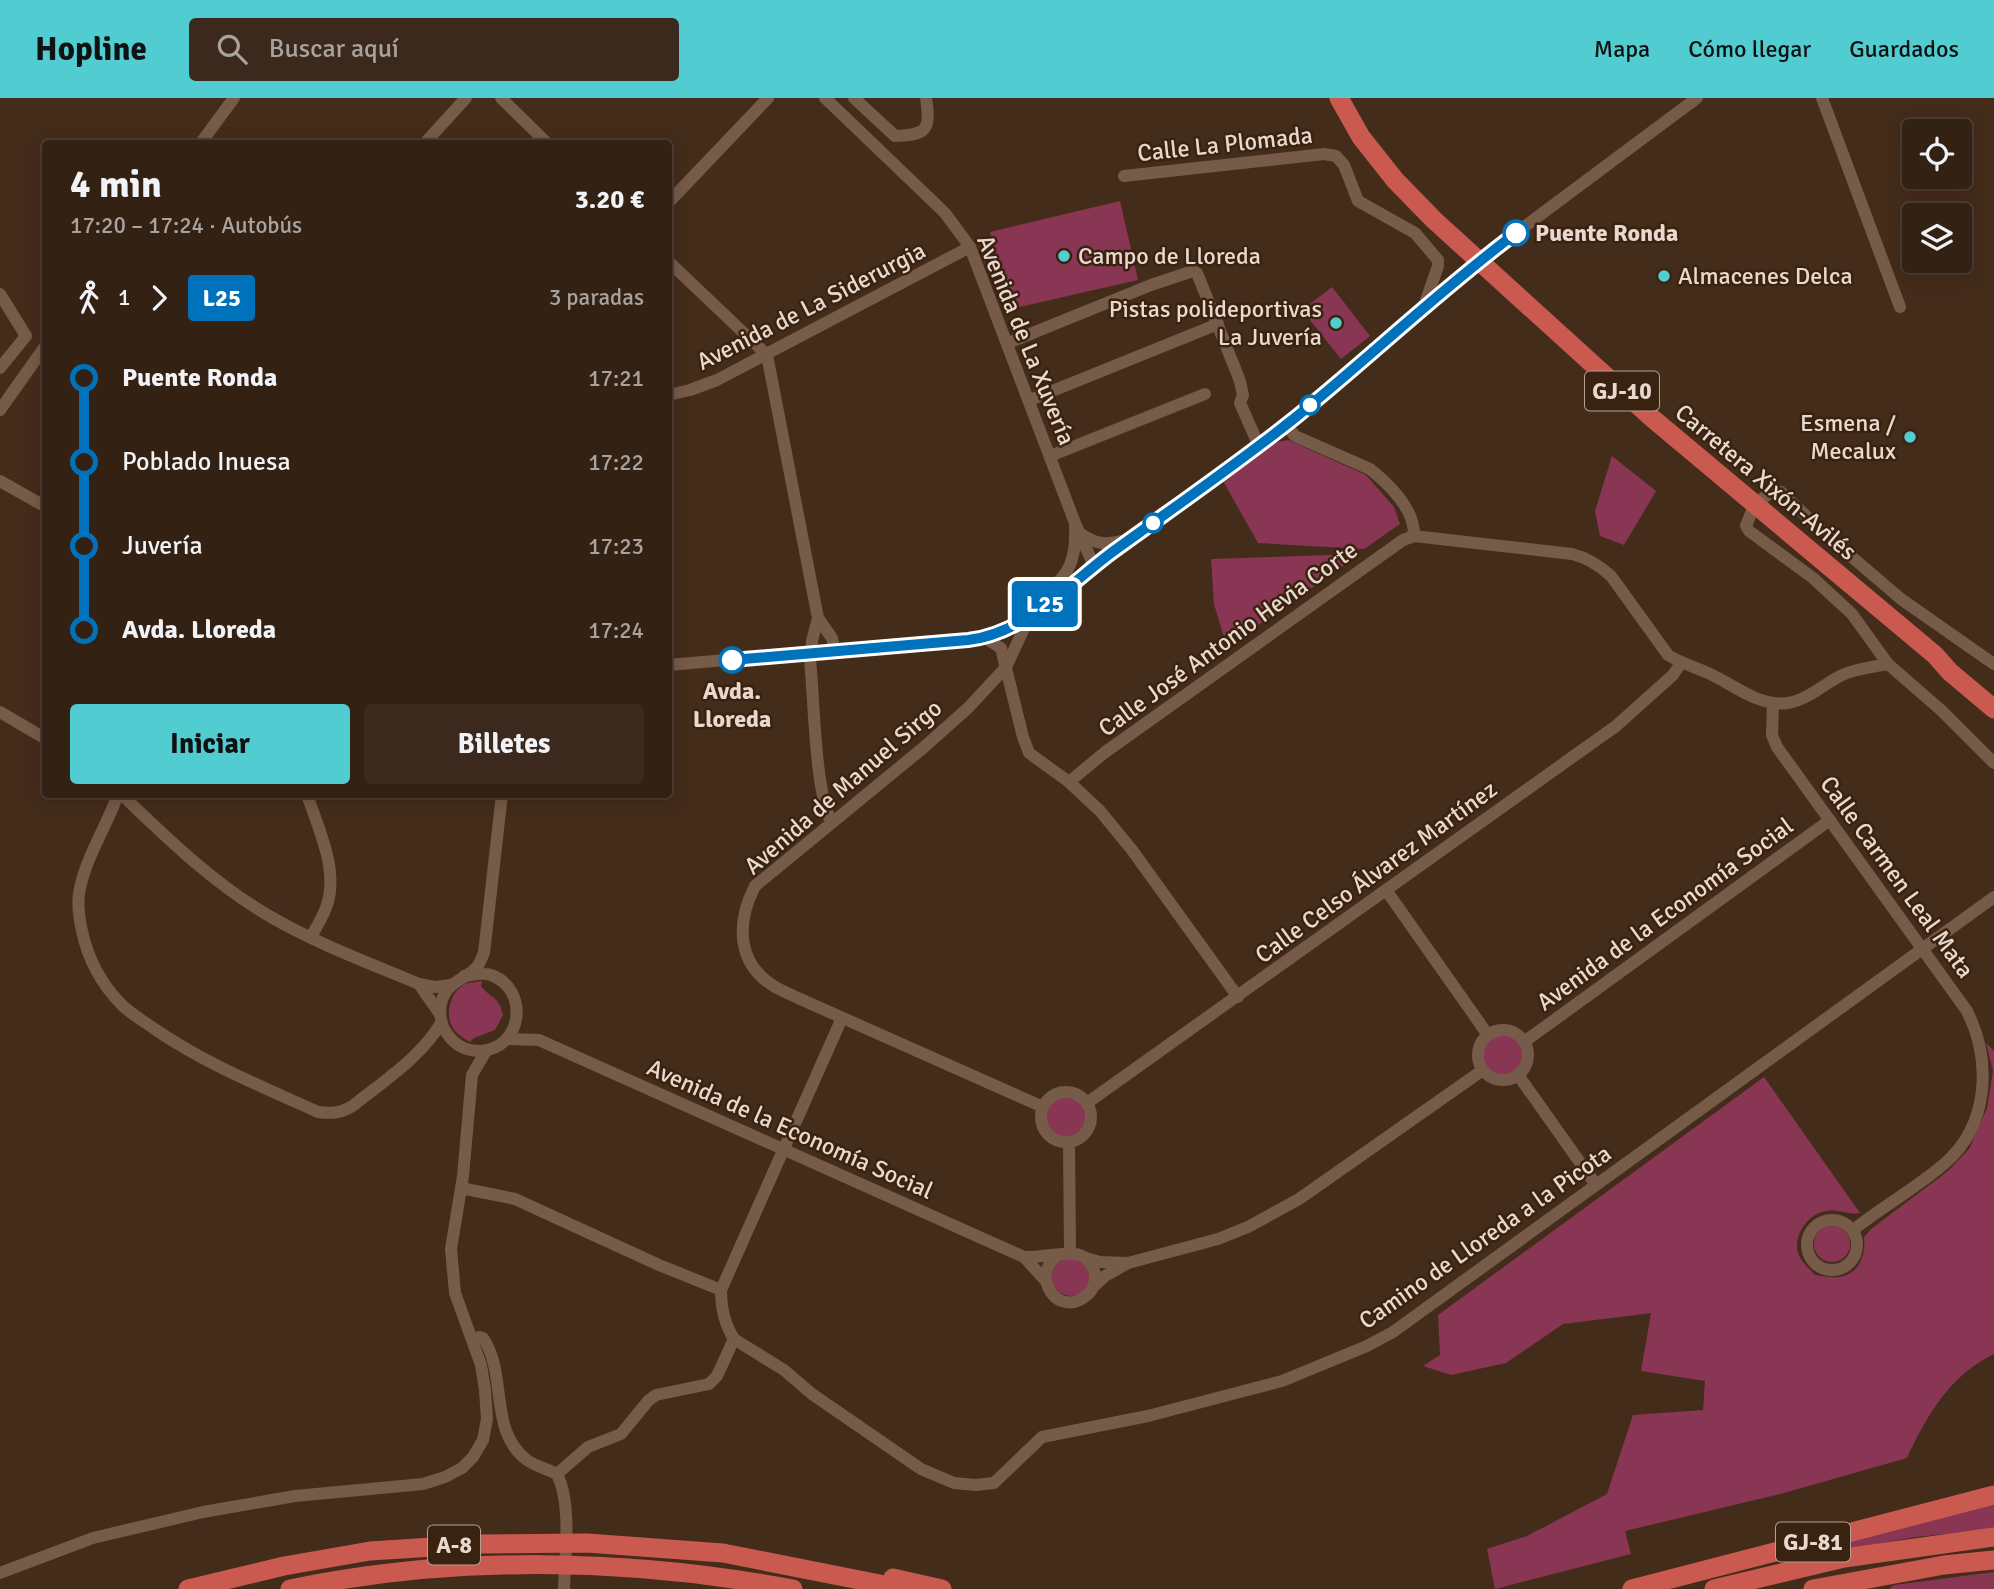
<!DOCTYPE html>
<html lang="es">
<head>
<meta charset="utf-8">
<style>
	body { margin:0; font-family:Signika,sans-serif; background:#3b291d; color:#f1f3f6; height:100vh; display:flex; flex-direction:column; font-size:26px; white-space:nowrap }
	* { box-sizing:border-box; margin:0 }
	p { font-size:23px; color:#a9a3a0 }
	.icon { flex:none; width:38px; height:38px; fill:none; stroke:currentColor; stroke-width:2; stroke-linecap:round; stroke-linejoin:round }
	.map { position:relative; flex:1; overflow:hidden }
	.details { position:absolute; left:42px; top:42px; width:630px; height:658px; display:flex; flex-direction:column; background:#332114; border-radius:7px; box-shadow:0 4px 18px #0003,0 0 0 2px #4e3e34 }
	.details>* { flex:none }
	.badge { padding:0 14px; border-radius:5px; font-size:24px; line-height:46px }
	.buttons { position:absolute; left:1902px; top:21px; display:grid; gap:14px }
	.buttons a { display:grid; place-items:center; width:70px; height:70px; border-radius:7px; background:#332114; box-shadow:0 4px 18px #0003,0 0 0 2px #4e3e34; font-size:35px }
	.map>.badge { position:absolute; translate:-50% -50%; box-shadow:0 0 0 4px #fff }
	.legs { display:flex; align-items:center; gap:10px; height:77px; padding:0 28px; font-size:23px }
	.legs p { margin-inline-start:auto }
	.overview { display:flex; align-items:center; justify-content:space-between; height:119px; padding:0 28px }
	h1 { font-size:38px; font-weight:700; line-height:52px }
	.cta { display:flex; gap:14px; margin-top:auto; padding:14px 28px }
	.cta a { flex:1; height:80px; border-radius:7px; background:#51ccd1; color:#111; font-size:28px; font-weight:700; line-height:80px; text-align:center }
	.cta a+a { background:#3b291d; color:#f1f3f6 }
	ul { padding:0 28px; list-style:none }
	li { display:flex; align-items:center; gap:24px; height:84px; font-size:26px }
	li i { display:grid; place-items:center; width:10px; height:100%; margin:0 9px; background:currentColor }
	li i::after { content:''; width:18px; height:18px; margin:-9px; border:5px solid; border-radius:50%; background:#332114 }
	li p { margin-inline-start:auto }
	li:first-child i { background:linear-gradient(#0000 50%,currentColor 0) }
	li:last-child i { background:linear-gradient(currentColor 50%,#0000 0) }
	header { display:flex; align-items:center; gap:42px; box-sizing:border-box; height:98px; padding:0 35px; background:#51ccd1; color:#111 }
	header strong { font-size:33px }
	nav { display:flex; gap:38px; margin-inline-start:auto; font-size:24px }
	.search { width:490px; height:63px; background:#3b291d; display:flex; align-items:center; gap:18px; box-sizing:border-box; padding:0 24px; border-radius:7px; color:#a9a3a0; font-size:26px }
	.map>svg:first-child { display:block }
</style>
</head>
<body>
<header>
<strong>Hopline</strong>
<div class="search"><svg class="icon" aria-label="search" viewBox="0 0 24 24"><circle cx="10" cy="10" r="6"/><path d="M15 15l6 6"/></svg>Buscar aquí</div>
<nav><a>Mapa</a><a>Cómo llegar</a><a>Guardados</a></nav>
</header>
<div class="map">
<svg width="1994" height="1491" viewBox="0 0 1994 1491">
	<rect width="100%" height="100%" fill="#442c1b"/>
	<g fill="#883654">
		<path d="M 1120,103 L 1138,182 L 1010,211 L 990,134 Z"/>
		<path d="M 1332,189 L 1370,238 L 1341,261 L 1302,212 Z"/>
		<path d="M 1288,342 L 1366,377 L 1394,409 L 1400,426 L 1364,451 L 1258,445 L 1223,383 L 1269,346 Z"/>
		<path d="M 1612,358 L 1656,393 L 1624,447 L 1600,438 L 1595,413 Z"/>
		<path d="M 1360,456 L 1227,549 L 1214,506 L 1211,461 Z"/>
		<path d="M 482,883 L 481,888 C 491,901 499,898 503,917 L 495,932 L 474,940 L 470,944 C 464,940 456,936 453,930 C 444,916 451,893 465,886 C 471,884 476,884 482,883 Z"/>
		<circle cx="1503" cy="957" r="20"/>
		<path d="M 1986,945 L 1994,953 L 1994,1256 C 1950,1277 1927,1317 1907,1360 L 1784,1395 L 1625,1433 L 1631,1456 L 1495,1491 L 1487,1451 L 1527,1438 L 1607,1396 L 1633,1317 L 1703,1312 L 1705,1283 L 1641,1273 L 1651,1215 L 1563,1226 L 1506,1265 L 1451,1277 L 1423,1268 L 1440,1257 L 1438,1217 L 1764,979 L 1860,1115 C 1848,1117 1839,1111 1827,1113 C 1809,1115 1793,1136 1798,1155 C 1801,1164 1809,1170 1815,1177 C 1823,1178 1832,1180 1839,1179 C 1860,1176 1866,1156 1864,1139 L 1871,1131 L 1948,1073 L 1969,1051 L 1987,1010 L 1993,973 Z"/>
		<circle cx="1066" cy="1019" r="20"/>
		<circle cx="1832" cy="1146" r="18"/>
		<circle cx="1071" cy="1179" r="19"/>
		<path d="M 1994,1404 L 1994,1431 L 1915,1439 L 1856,1450 L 1831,1451 L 1854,1439 Z"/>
		<path d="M 1994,1474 L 1994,1491 L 1889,1491 L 1894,1487 Z"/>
	</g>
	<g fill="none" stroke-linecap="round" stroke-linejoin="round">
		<g stroke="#765b48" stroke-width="12">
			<path d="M 501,0 L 548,46"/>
			<path d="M 825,0 L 945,115 L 970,149 L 1075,425 L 1094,468"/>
			<path d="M 854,0 L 895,38 C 927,37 931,32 926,0"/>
			<path d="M 1822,0 L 1900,209"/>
			<path d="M 200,46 L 234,0"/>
			<path d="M 424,46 L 466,0"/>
			<path d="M 1124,78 L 1324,56 L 1336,58 L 1344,67 L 1358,103 L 1415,135 L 1438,162 L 1438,168 L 1423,211"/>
			<path d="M 668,105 L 768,0"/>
			<path d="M 668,163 L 767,257 L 818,520 L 812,543 L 810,562 C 814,599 815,694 831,723"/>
			<path d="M 0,196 L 26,238 L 0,270"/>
			<path d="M 1008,245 L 1151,187 L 1193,173 L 1197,175 L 1240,283 L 1243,297 L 1240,305 L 1259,348"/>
			<path d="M 668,297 L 690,292 L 717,282 L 970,149"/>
			<path d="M 1030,302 L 1218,226"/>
			<path d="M 0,312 L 46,247"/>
			<path d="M 1286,327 L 1295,338 L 1370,371 C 1390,387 1415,412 1414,438 L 1572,456 C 1588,460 1599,467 1611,478 L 1668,557 C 1681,565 1694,569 1708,575 C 1733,586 1758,609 1788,605 C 1807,602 1823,587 1840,578 C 1854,571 1873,569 1888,566"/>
			<path d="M 1050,358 L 1205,296"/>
			<path d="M 0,383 L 46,409"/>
			<path d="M 1763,400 L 1773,393 L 1781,394 L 1825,436 L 1901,501 L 1994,566"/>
			<path d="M 1751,415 L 1746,428 L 1749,433 L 1813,480 L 1852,516 L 1888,566 L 1942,613 L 1994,665"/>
			<path d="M 1081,436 C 1097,447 1107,447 1125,442"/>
			<path d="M 1037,512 C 1043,491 1045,496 1060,482 C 1074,468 1076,448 1075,429"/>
			<path d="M 818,520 L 832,540 L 835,554"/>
			<path d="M 985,540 L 1001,550 L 1023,639 L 1029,655 L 1069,684 L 1100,713 L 1132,752 L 1238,899"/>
			<path d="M 668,567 L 985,540 L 1005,534 L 1028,520"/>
			<path d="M 1773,605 L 1772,637 L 1777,649 L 1967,913 C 1992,963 1989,1028 1944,1066 C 1916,1090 1882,1109 1853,1132"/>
			<path d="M 0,614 L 46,641"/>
			<path d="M 1069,684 L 1104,655 L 1403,442 L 1414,438"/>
			<path d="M 118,696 C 107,728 87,757 80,790 C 77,803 79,820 82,833 C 88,861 101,886 122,907 C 131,916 145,924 156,932 C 206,966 263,989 318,1014 C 332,1016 342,1015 354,1007 C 385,982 421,959 441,925"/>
			<path d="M 121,696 C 168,741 215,787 271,819 C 318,846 369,865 419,886 L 435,889 L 451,887"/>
			<path d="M 307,696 C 318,731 340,773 326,810 C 322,820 316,830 311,839"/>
			<path d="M 1386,792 L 1488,937"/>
			<path d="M 464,878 C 473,877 482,874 491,877 C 530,891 523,951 480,953 C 467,953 456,948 448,937 C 439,926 438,909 444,897 C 451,883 467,880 477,869 C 480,865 482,859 484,855 L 502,696"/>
			<path d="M 419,886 L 440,916"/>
			<path d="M 842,920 L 721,1192 C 721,1209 725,1227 734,1241 L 784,1272 L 812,1296 L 921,1371 L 954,1385 L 976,1387 L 994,1385 L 1042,1339 L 1148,1318 L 1282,1283 L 1367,1248 L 1393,1234 L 1994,799"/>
			<circle cx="1503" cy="957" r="25"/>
			<path d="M 508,941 L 539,942 L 1024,1159 L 1045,1182"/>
			<path d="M 1524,944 L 1830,722"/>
			<path d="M 1518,977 L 1596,1087"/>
			<circle cx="1066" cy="1019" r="25"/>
			<path d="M 1087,1005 L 1616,628 L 1673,577 L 1681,565"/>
			<path d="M 1043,1009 L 807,904 C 797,899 786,895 777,890 C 736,867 736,825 755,788 L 923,650 L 968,610 L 1006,569 L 1029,520 L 1036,513 L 1286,327 L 1500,147 L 1697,0"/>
			<path d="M 1069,1044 L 1070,1154"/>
			<path d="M 461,1090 L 515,1101 L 659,1167 L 721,1192"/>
			<circle cx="1832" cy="1147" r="25"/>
			<path d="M 1024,1159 C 1041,1160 1073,1151 1084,1159 C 1091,1164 1096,1173 1095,1182 C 1094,1190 1090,1196 1083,1200 C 1054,1219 1029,1172 1061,1156"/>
			<path d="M 1086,1160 L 1100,1164 L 1128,1165 L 1218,1141 L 1248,1129 L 1299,1101 L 1483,972"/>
			<path d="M 1093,1189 L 1105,1178 L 1128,1165"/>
			<path d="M 473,1242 L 479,1239 L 483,1240 C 508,1277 488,1333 527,1362 C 535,1368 547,1371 557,1376 C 572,1406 565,1456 564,1491"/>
			<path d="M 557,1376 L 588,1349 L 621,1336 L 648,1303 L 656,1297 L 709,1286 L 717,1278 L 734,1241"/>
			<path d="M 0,1475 L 93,1440 L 203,1414 L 295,1398 L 423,1386 L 445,1379 L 462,1370 L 473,1359 L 483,1342 L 487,1321 L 485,1292 L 481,1267 L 455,1195 L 451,1151 L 463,1078 L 472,977 L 486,953"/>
		</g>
		<g stroke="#ca5a4f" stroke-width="19">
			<path d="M 1339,0 L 1361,39 L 1395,82 L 1434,122 L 1652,320 L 1935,557 L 1950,574 L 1994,611"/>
			<path d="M 893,1480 L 942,1491"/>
			<path d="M 188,1491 L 284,1468 L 370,1453 L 480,1446 L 587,1445 L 723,1455 L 905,1491"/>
			<path d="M 290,1491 C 455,1457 628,1460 793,1491"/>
			<path d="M 1632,1491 L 1994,1397"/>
			<path d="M 1714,1491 L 1844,1460 L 1994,1439"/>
			<path d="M 1813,1491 L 1944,1467 L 1994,1462"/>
		</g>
	</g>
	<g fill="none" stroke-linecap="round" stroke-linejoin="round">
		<g stroke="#fff" stroke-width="16">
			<path id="line-1" d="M 732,562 L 968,542 C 1024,536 1067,488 1111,455 C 1173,410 1236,367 1296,319 C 1370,259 1440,192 1516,135"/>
		</g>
		<use href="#line-1" stroke="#0072bc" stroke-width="10"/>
	</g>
	<g fill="#fff" stroke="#0072bc" stroke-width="3.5">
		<circle cx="1516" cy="135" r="12"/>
		<circle cx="1310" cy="307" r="9"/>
		<circle cx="1153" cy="425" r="9"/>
		<circle cx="732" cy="562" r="12"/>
	</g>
	<g fill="#51ccd1" stroke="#3a2211" stroke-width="2.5">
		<circle cx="1064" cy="158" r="7"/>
		<circle cx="1664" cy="178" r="7"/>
		<circle cx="1336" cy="225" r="7"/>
		<circle cx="1910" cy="339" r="7"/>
	</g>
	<g text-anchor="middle" stroke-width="5" stroke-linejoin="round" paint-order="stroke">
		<g fill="#3a2211" stroke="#b4a195" stroke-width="2">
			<rect x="1585" y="273.5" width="74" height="39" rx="5"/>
			<rect x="1776" y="1424.5" width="74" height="39" rx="5"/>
			<rect x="428" y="1427.5" width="52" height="39" rx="5"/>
		</g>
		<g font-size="23" font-weight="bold" fill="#e8d8cd">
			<text x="1622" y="301">GJ-10</text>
			<text x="1813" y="1452">GJ-81</text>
			<text x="454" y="1455">A-8</text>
		</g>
		<g font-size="24" fill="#e8d8cd" stroke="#3a2211">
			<text transform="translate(1225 46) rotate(-6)" y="8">Calle La Plomada</text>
			<text transform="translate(811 208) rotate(-27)" y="8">Avenida de La Siderurgia</text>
			<text transform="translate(1026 242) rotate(68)" y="8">Avenida de La Xuvería</text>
			<text transform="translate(1766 384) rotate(40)" y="8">Carretera Xixón-Avilés</text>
			<text transform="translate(1228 541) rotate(-36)" y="8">Calle José Antonio Hevia Corte</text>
			<text transform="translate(843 689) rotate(-41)" y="8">Avenida de Manuel Sirgo</text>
			<text transform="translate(1376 774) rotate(-36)" y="8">Calle Celso Álvarez Martínez</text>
			<text transform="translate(1897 779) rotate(54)" y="8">Calle Carmen Leal Mata</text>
			<text transform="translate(1665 816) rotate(-36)" y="8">Avenida de la Economía Social</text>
			<text transform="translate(790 1031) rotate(24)" y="8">Avenida de la Economía Social</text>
			<text transform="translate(1485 1139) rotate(-35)" y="8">Camino de Lloreda a la Picota</text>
		</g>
		<g font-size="24" font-weight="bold" fill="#e8d8cd" stroke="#3a2211" text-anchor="start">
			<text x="1535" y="143">Puente Ronda</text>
			<text x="732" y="601" text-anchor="middle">Avda.<tspan x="732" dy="28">Lloreda</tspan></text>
		</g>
		<g font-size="24" fill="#e8d8cd" stroke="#3a2211" text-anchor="start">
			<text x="1078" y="166">Campo de Lloreda</text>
			<text x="1678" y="186">Almacenes Delca</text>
			<text x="1322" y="219" text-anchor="end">Pistas polideportivas<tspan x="1322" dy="28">La Juvería</tspan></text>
			<text x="1896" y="333" text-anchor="end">Esmena /<tspan x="1896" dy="28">Mecalux</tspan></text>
		</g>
	</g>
</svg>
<div class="buttons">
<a><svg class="icon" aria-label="locate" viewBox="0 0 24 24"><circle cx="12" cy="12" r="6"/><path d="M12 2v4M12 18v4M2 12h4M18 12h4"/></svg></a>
<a><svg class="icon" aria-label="layers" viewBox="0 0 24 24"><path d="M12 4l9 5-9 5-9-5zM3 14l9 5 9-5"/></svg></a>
</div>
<b class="badge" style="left:1045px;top:506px;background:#0072bc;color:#fff">L25</b>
<section class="details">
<div class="overview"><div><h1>4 min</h1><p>17:20 – 17:24 · Autobús</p></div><b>3.20 €</b></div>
<div class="legs"><svg class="icon" aria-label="walk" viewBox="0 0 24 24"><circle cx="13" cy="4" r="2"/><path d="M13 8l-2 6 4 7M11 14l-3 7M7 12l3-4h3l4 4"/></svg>1<svg class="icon" aria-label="forward" viewBox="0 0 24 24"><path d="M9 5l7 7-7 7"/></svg><b class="badge" style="background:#0072bc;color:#fff">L25</b><p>3 paradas</p></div>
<ul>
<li><i style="color:#0072bc"></i><b>Puente Ronda</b><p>17:21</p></li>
<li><i style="color:#0072bc"></i><span>Poblado Inuesa</span><p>17:22</p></li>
<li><i style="color:#0072bc"></i><span>Juvería</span><p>17:23</p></li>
<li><i style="color:#0072bc"></i><b>Avda. Lloreda</b><p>17:24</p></li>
</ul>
<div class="cta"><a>Iniciar</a><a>Billetes</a></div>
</section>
</div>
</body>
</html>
